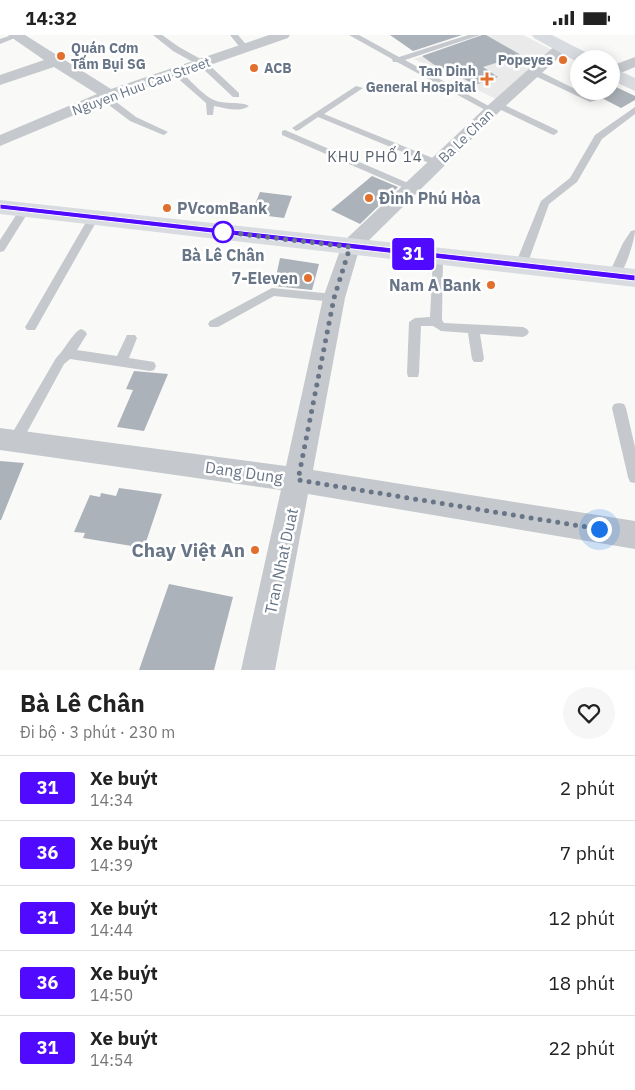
<!DOCTYPE html>
<html lang="vi">
<head>
<meta charset="utf-8">
<style>
	body { margin:0; font-family:"IBM Plex Sans",sans-serif; background:#f6f6f6; color:#222; height:100vh; display:flex; flex-direction:column; font-size:19px; white-space:nowrap }
	* { box-sizing:border-box; margin:0 }
	p { font-size:16px; color:#767676 }
	.icon { flex:none; width:28px; height:28px; fill:none; stroke:currentColor; stroke-width:2; stroke-linecap:round; stroke-linejoin:round }
	.map { position:relative; height:635px; overflow:hidden }
	.side { display:flex; flex-direction:column; background:#fff; flex:1 }
	.side>* { flex:none }
	.badge { padding:0 10px; border-radius:4px; font-size:18px; line-height:32px }
	.controls { position:absolute; left:570px; top:15px; display:grid; gap:10px }
	.controls a { display:grid; place-items:center; width:50px; height:50px; border-radius:50%; background:#fff; box-shadow:0 2px 12px #0003; font-size:25px }
	.you { position:absolute; width:25px; height:25px; margin:-12px; border:4px solid #fff; border-radius:50%; background:#1a73e8; box-shadow:0 0 0 8px #1a73e833 }
	.map>.badge { position:absolute; translate:-50% -50%; box-shadow:0 0 0 2px #fff }
	.round { display:grid; place-items:center; flex:none; width:52px; height:52px; border-radius:26px; background:#f6f6f6 }
	.head { display:flex; align-items:center; justify-content:space-between; height:85px; padding:0 20px }
	h1 { font-size:24px; font-weight:800; line-height:38px }
	ul { padding:0; list-style:none }
	li { display:flex; align-items:center; gap:15px; height:65px; padding:0 20px; border-top:1px solid #e0e0e0 }
	li div { flex:1 }
	li b { display:block; font-size:19px }
	li em { font-style:normal }
	li .badge { min-width:55px; font-weight:700; text-align:center }
	.status { display:flex; justify-content:space-between; align-items:center; height:35px; padding:0 25px; background:#fff; direction:ltr }
	.status svg { height:14px; fill:currentColor }
	.map>svg:first-child { display:block }
</style>
</head>
<body>
<div class="status"><b>14:32</b><svg viewBox="0 0 49 12"><path d="M0 12V9h3v3zM5 12V6h3v6zM10 12V3h3v9zM15 12V0h3v12zM26 1h20v11H26zM47 4h2v5h-2z"/></svg></div>
<div class="map">
<svg width="635" height="635" viewBox="0 0 635 635">
	<rect width="100%" height="100%" fill="#f9f9f7"/>
	<path fill="#eaeaea" d="M 489,0 L 523,0 L 552,15 L 496,64 L 414,24 Z"/>
	<g fill="#abb2b9">
		<path d="M 390,0 L 462,0 L 413,16 Z"/>
		<path d="M 482,0 L 486,0 L 521,20 L 483,32 L 498,42 L 475,50 L 444,33 L 440,34 L 422,21 Z"/>
		<path d="M 616,52 L 635,61 L 635,65 L 621,73 L 598,61 Z"/>
		<path d="M 372,141 L 398,152 L 360,189 L 331,175 Z"/>
		<path d="M 260,157 L 292,161 L 284,183 L 251,179 Z"/>
		<path d="M 280,223 L 319,229 L 312,255 L 274,251 Z"/>
		<path d="M 134,336 L 168,339 L 144,396 L 117,392 L 133,355 L 126,354 Z"/>
		<path d="M 0,426 L 24,428 L 1,485 L 0,485 Z"/>
		<path d="M 119,453 L 162,459 L 144,513 L 83,503 L 85,498 L 74,497 L 90,460 L 100,462 L 101,458 L 116,461 Z"/>
		<path d="M 169,549 L 233,562 L 214,635 L 139,635 Z"/>
	</g>
	<g fill="none" stroke-linecap="round" stroke-linejoin="round">
		<g fill="#c5c8cc" fill-rule="evenodd">
			<path d="M 12,0 L 20,1 L 0,9 L 0,4 Z"/>
			<path d="M 153,0 L 162,0 L 179,12 L 206,27 L 239,58 L 239,62 L 233,62 L 200,31 L 173,16 Z"/>
			<path d="M 230,0 L 238,0 L 249,13 L 248,15 L 242,15 Z"/>
			<path d="M 349,0 L 359,0 L 399,22 L 468,0 L 480,0 L 405,25 L 496,75 L 489,77 L 397,27 L 393,27 L 392,24 Z"/>
			<path d="M 531,35 L 537,35 L 597,65 L 590,67 L 531,39 Z"/>
			<path d="M 174,36 L 180,36 C 189,44 204,61 214,65 C 224,70 242,66 249,71 C 239,78 225,73 214,71 L 213,80 L 207,80 L 206,68 L 174,40 Z"/>
			<path d="M 356,51 L 363,53 L 324,79 L 440,126 L 440,130 L 434,130 L 318,82 L 299,95 L 296,96 L 292,93 Z"/>
			<path d="M 101,60 L 107,60 L 136,82 L 168,97 L 164,100 L 161,99 L 130,86 L 101,64 Z"/>
			<path d="M 498,67 L 557,95 L 558,97 L 554,100 L 551,99 L 495,72 L 494,70 Z"/>
			<path d="M 635,72 L 635,79 L 602,104 L 577,147 L 549,169 L 527,230 L 521,234 L 517,233 L 515,230 L 541,166 L 570,143 L 595,100 Z"/>
			<path d="M 285,95 L 415,151 L 417,153 L 415,155 L 409,155 L 282,100 L 282,96 Z"/>
			<path d="M 24,173 L 29,176 L 4,216 L 0,217 L 0,205 L 20,174 Z"/>
			<path d="M 94,179 L 99,182 L 35,295 L 27,295 L 25,292 L 27,289 L 89,182 Z"/>
			<path d="M 635,195 C 635,204 624,242 614,245 L 610,244 L 608,241 L 623,208 L 631,196 Z"/>
			<path d="M 438,218 L 443,222 L 442,285 L 444,288 L 523,292 L 527,294 L 529,297 L 527,300 L 523,302 L 480,299 L 484,324 L 482,327 L 474,327 L 472,324 L 468,298 L 441,296 L 433,291 L 421,291 L 419,338 L 418,342 L 408,342 L 407,338 L 409,287 L 415,283 L 430,282 L 433,222 Z"/>
			<path d="M 272,253 L 334,259 L 340,263 L 334,267 L 274,261 L 218,292 L 210,292 L 208,289 L 210,286 Z"/>
			<path d="M 81,294 L 85,296 L 87,299 L 77,315 L 117,321 L 127,300 L 135,300 L 137,303 L 129,323 L 154,327 L 156,331 L 154,335 L 150,336 L 70,324 L 64,329 L 20,410 L 15,412 L 10,410 L 8,406 L 10,402 L 56,323 C 64,316 73,297 81,294 Z"/>
			<path d="M 619,368 L 624,369 L 626,373 L 635,412 L 635,448 L 630,447 L 628,442 L 612,373 L 614,369 Z"/>
		</g>
		<g fill="#c5c8cc" fill-rule="evenodd">
			<path d="M 8,0 L 25,0 L 111,54 L 269,0 L 290,0 L 288,3 L 115,63 L 0,111 L 0,100 L 97,59 L 54,32 L 0,50 L 0,40 L 44,25 Z"/>
			<path d="M 562,8 L 567,9 L 569,12 L 567,15 L 498,78 L 359,215 L 345,263 L 313,435 L 635,486 L 635,514 L 308,459 L 275,635 L 241,635 L 281,455 L 0,415 L 0,393 L 286,431 L 323,263 L 343,207 L 486,72 L 557,9 Z"/>
			<path d="M 635,22 L 635,32 L 611,42 L 611,31 Z"/>
		</g>
		<path fill="#d8dbdf" fill-rule="evenodd" d="M 0,165 L 635,234 L 635,252 L 0,179 Z"/>
		<g fill="#d8dbdf" fill-rule="evenodd">
			<path d="M 532,0 L 552,0 L 591,20 L 593,24 L 579,24 L 579,28 L 534,3 Z"/>
			<path d="M 611,32 L 635,43 L 635,56 L 611,45 Z"/>
		</g>
	</g>
	<path fill="#4f0aff" stroke="#fff" d="M 0,169 L 635,240 L 635,246 L 0,174 Z"/>
	<g fill="none" stroke-linecap="round" stroke-linejoin="round">
		<path stroke="#687587" stroke-width="5" stroke-dasharray="0 9" d="M 223,197 L 350,212 L 334,263 L 298,445 L 599,494"/>
	</g>
	<g fill="#e1702f" stroke="#fff" stroke-width="2">
		<circle cx="61" cy="21" r="5"/>
		<circle cx="563" cy="25" r="5"/>
		<circle cx="254" cy="33" r="5"/>
		<path d="M484.5 36.5h5v5h5v5h-5v5h-5v-5h-5v-5h5z"/>
		<circle cx="369" cy="163" r="5"/>
		<circle cx="167" cy="173" r="5"/>
		<circle cx="308" cy="243" r="5"/>
		<circle cx="491" cy="250" r="5"/>
		<circle cx="255" cy="515" r="5"/>
	</g>
	<circle fill="#fff" stroke="#4f0aff" stroke-width="2.5" cx="223" cy="197" r="10"/>
	<g text-anchor="middle" stroke-width="5" stroke-linejoin="round" paint-order="stroke">
		<g font-size="14" font-weight="bold" fill="#687587" stroke="#fff" text-anchor="start">
			<text x="71" y="18">Quán Cơm<tspan x="71" dy="16">Tấm Bụi SG</tspan></text>
			<text x="553" y="30" text-anchor="end">Popeyes</text>
			<text x="264" y="38">ACB</text>
			<text x="476" y="41" text-anchor="end">Tan Dinh<tspan x="476" dy="16">General Hospital</tspan></text>
		</g>
		<g font-size="14" fill="#687587" stroke="#fff">
			<text transform="translate(141 51) rotate(-20)" y="5">Nguyen Huu Cau Street</text>
			<text transform="translate(466 101) rotate(-44)" y="5">Ba Le Chan</text>
		</g>
		<g font-size="15" letter-spacing="1" fill="#56606c" stroke="#fff">
			<text x="375" y="127">KHU PHỐ 14</text>
		</g>
		<g font-size="16" font-weight="bold" fill="#687587" stroke="#fff" text-anchor="start">
			<text x="379" y="169">Đình Phú Hòa</text>
			<text x="177" y="179">PVcomBank</text>
			<text x="298" y="249" text-anchor="end">7-Eleven</text>
			<text x="481" y="256" text-anchor="end">Nam A Bank</text>
		</g>
		<g font-size="16" font-weight="bold" fill="#687587" stroke="#fff">
			<text x="223" y="226">Bà Lê Chân</text>
		</g>
		<g font-size="16" fill="#687587" stroke="#fff">
			<text transform="translate(244 437) rotate(8)" y="6">Dang Dung</text>
			<text transform="translate(281 526) rotate(-78)" y="6">Tran Nhat Duat</text>
		</g>
		<g font-size="19" font-weight="bold" fill="#687587" stroke="#fff" text-anchor="end">
			<text x="245" y="522">Chay Việt An</text>
		</g>
	</g>
</svg>
<div class="controls">
<a><svg class="icon" aria-label="layers" viewBox="0 0 24 24"><path d="M12 4l9 5-9 5-9-5zM3 14l9 5 9-5"/></svg></a>
</div>
<div class="you" style="left:599px;top:494px"></div>
<b class="badge" style="left:413px;top:219px;background:#4f0aff;color:#fff">31</b>
</div>
<section class="side">
<div class="head"><div><h1>Bà Lê Chân</h1><p>Đi bộ · 3 phút · 230 m</p></div><a class="round"><svg class="icon" aria-label="heart" viewBox="0 0 24 24"><path d="M12 20l-8-8c-3-5 5-10 8-4 3-6 11-1 8 4z"/></svg></a></div>
<ul>
<li><span class="badge" style="background:#4f0aff;color:#fff">31</span><div><b>Xe buýt</b><p>14:34</p></div><em>2 phút</em></li>
<li><span class="badge" style="background:#4f0aff;color:#fff">36</span><div><b>Xe buýt</b><p>14:39</p></div><em>7 phút</em></li>
<li><span class="badge" style="background:#4f0aff;color:#fff">31</span><div><b>Xe buýt</b><p>14:44</p></div><em>12 phút</em></li>
<li><span class="badge" style="background:#4f0aff;color:#fff">36</span><div><b>Xe buýt</b><p>14:50</p></div><em>18 phút</em></li>
<li><span class="badge" style="background:#4f0aff;color:#fff">31</span><div><b>Xe buýt</b><p>14:54</p></div><em>22 phút</em></li>
</ul>
</section>
</body>
</html>
